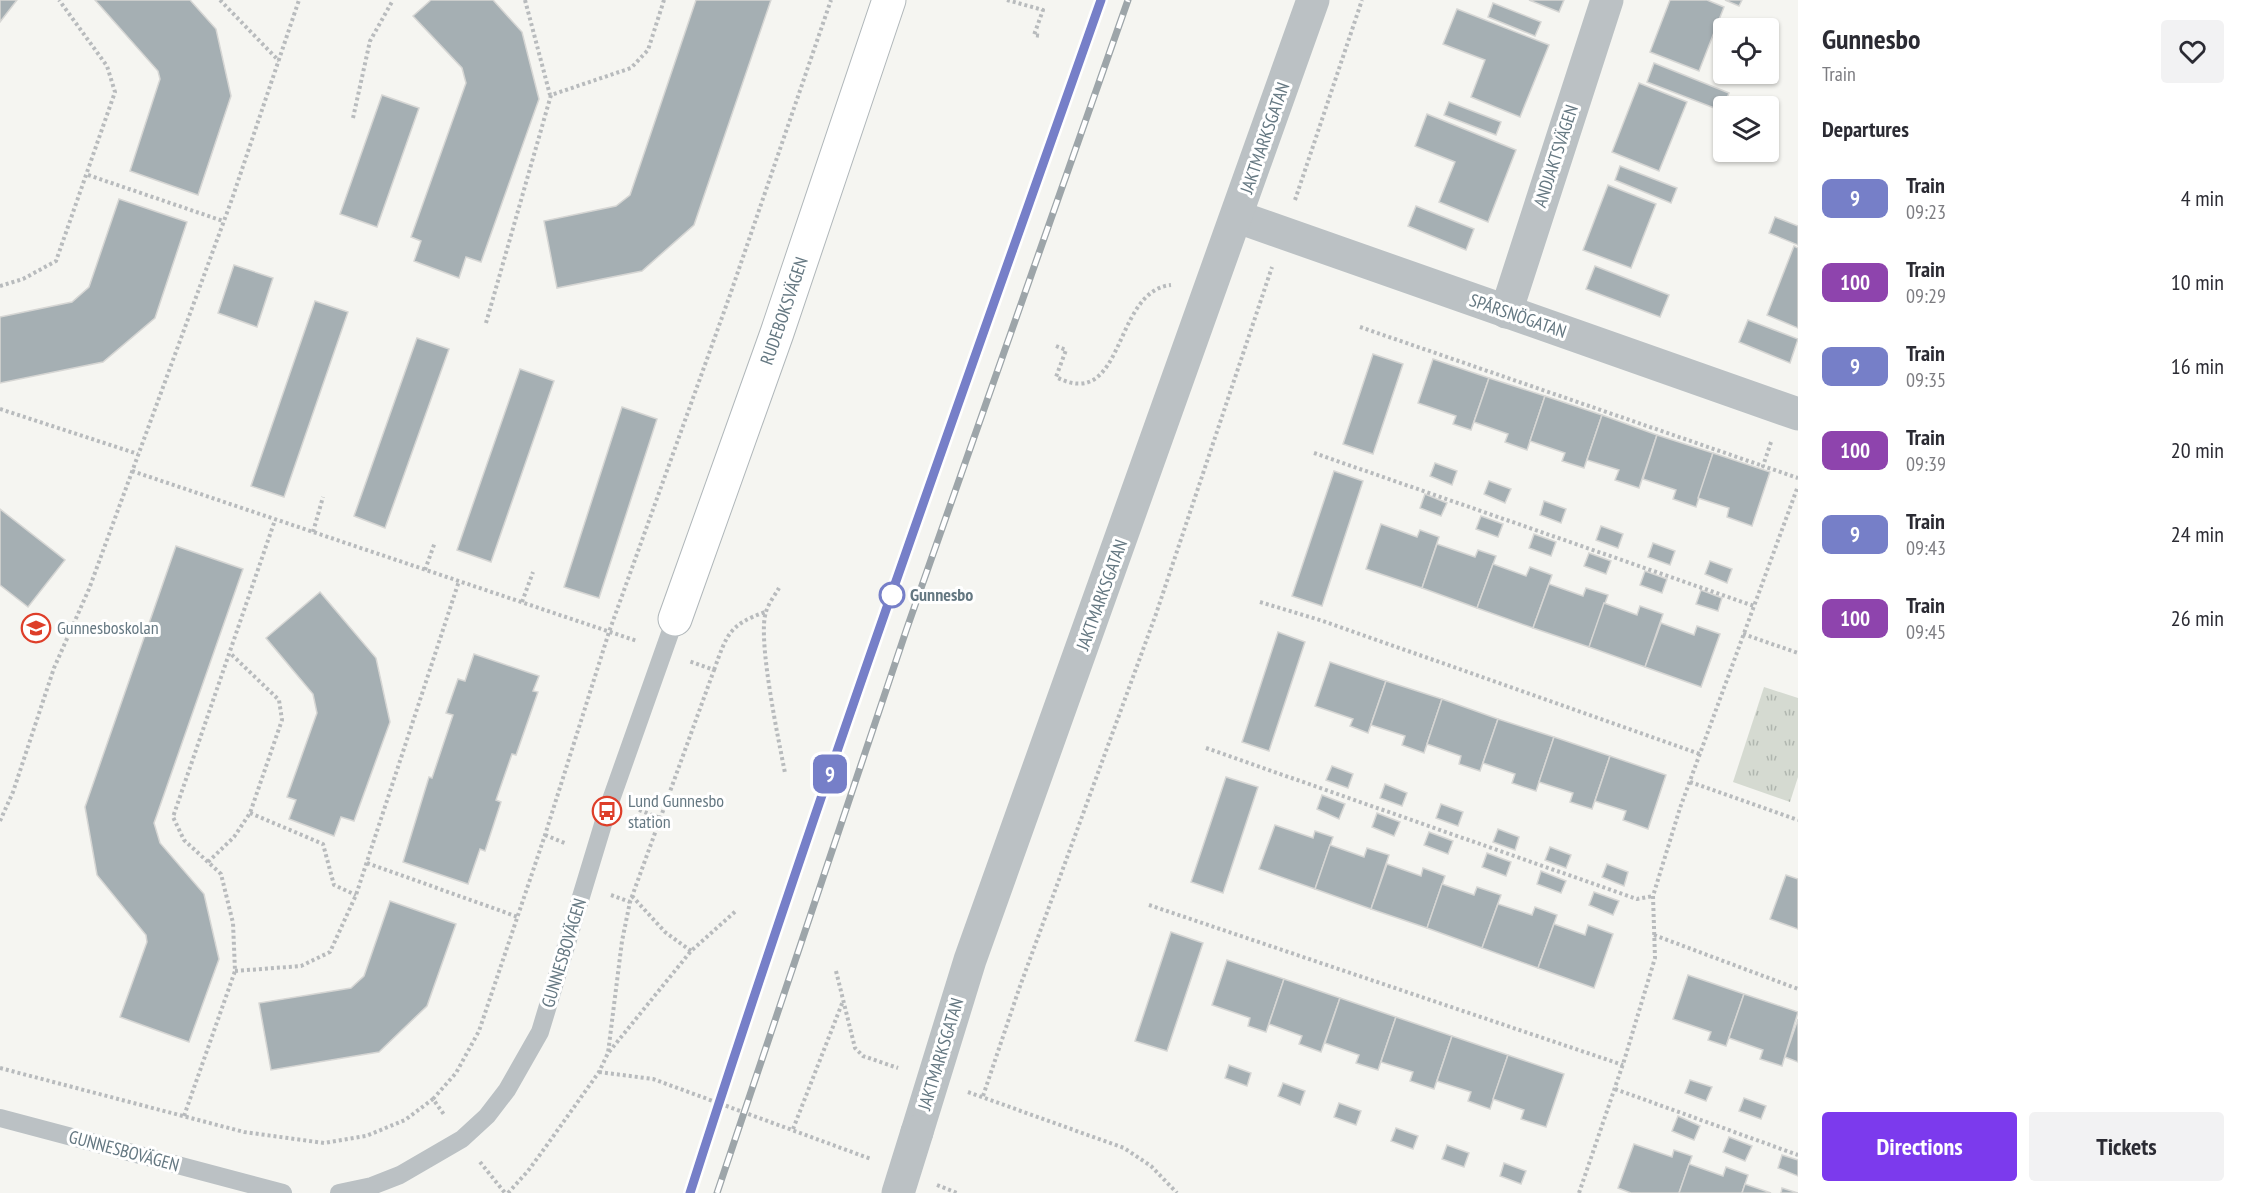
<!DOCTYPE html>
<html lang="en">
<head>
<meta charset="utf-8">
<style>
	body { margin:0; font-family:"PT Sans Narrow",sans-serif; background:#f2f2f3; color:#2b2b33; height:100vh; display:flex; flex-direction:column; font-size:22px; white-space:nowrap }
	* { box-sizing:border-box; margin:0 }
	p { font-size:20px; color:#7c7c81 }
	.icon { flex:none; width:33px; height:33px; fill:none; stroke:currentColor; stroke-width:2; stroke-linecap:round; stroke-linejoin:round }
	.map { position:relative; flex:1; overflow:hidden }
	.panel { display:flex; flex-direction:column; background:#fff; width:450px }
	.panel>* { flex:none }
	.badge { padding:0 12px; border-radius:9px; font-size:21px; line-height:39px }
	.fabs { position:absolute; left:1713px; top:18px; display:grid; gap:12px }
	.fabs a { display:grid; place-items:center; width:66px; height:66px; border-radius:6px; background:#fff; box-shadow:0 2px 4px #0004; font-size:30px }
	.map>.badge { position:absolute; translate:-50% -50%; box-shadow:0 0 0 3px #fff }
	h2 { padding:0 24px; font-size:22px; line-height:54px }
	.round { display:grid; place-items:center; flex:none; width:63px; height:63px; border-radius:6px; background:#f2f2f3 }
	.headline { display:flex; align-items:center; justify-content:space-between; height:102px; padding:0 24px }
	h1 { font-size:28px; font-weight:700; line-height:45px }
	.primary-button { display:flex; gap:12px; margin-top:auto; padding:12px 24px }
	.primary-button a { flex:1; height:69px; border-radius:6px; background:#7c3aed; color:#fff; font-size:24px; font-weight:700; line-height:69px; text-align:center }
	.primary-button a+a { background:#f2f2f3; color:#2b2b33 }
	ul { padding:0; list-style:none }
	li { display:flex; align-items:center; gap:18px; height:84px; padding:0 24px }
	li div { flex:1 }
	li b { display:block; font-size:22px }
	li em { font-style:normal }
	li .badge { min-width:66px; font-weight:700; text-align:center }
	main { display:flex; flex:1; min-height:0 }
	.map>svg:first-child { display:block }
</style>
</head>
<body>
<main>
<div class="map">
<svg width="1798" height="1193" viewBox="0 0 1798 1193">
	<defs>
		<pattern id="park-tufts" width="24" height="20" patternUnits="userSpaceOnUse" patternTransform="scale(1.5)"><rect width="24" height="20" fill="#d5dad1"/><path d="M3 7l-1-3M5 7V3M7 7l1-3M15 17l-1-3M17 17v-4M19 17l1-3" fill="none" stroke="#b0b6af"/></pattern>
	</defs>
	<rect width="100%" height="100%" fill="#f5f5f1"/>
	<path fill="url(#park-tufts)" d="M 1764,687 L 1798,698 L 1798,777 L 1790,802 L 1733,782 Z"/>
	<g fill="#a5afb3" stroke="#d6d6d4" stroke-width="1.5">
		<path d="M 0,0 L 17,0 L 0,22 Z"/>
		<path d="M 95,0 L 190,0 L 216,29 L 231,96 L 198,195 L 130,171 L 160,79 L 158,71 Z"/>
		<path d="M 431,0 L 493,0 L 522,32 L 539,99 L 481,262 L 466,257 L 459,278 L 414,261 L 421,241 L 411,237 L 466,83 L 462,68 L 413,16 Z"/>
		<path d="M 696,0 L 771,0 L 694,225 L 642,271 L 557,288 L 544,221 L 616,206 L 630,195 Z"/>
		<path d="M 1529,0 L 1564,0 L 1559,12 Z"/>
		<path d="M 1670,0 L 1707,0 L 1724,7 L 1699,71 L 1650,52 Z"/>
		<path d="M 1725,0 L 1742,0 L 1739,6 Z"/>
		<path d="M 1493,3 L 1541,22 L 1535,36 L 1488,17 Z"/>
		<path d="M 1457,9 L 1549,45 L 1520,117 L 1471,97 L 1485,60 L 1443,44 Z"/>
		<path d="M 1654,63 L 1729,93 L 1722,111 L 1647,82 Z"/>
		<path d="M 1639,83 L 1687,102 L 1659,171 L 1612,152 Z"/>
		<path d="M 382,95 L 419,108 L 377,227 L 340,214 Z"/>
		<path d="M 1449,102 L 1501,122 L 1496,135 L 1444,115 Z"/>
		<path d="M 1427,114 L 1516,150 L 1488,222 L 1439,202 L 1455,162 L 1415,146 Z"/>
		<path d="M 1620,166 L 1677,188 L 1671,203 L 1615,180 Z"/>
		<path d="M 1608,185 L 1656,204 L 1631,268 L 1583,250 Z"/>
		<path d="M 119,199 L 187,222 L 155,318 L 103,362 L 0,383 L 0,317 L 72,302 L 89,287 Z"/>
		<path d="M 1416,206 L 1474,229 L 1466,250 L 1408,226 Z"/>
		<path d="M 1775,217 L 1798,226 L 1798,245 L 1769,233 Z"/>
		<path d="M 1794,246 L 1798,248 L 1798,328 L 1767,315 Z"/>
		<path d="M 234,265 L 273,278 L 257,327 L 218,313 Z"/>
		<path d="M 1595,266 L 1669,295 L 1660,317 L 1586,289 Z"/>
		<path d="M 315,301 L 348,312 L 284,497 L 251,486 Z"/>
		<path d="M 1748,320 L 1798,339 L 1790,363 L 1739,342 Z"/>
		<path d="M 417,338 L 449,349 L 385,528 L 354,516 Z"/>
		<path d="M 1373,354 L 1403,364 L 1373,454 L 1343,444 Z"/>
		<path d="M 1433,359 L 1489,378 L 1471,430 L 1453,424 L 1456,416 L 1418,403 Z"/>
		<path d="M 520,369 L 554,381 L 491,562 L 457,550 Z"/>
		<path d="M 1489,378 L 1545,396 L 1527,450 L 1505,442 L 1508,434 L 1474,422 Z"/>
		<path d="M 1545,396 L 1602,415 L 1584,468 L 1562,461 L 1565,453 L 1530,441 Z"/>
		<path d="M 622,407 L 657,419 L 599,598 L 564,587 Z"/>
		<path d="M 1602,415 L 1657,435 L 1639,488 L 1615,480 L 1619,470 L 1587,460 Z"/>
		<path d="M 1657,435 L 1713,453 L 1696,507 L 1673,499 L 1676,490 L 1643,479 Z"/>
		<path d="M 1713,453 L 1770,472 L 1752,526 L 1727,517 L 1729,508 L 1698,498 Z"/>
		<path d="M 1435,463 L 1457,471 L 1452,485 L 1430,476 Z"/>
		<path d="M 1334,471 L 1363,481 L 1322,606 L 1292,596 Z"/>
		<path d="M 1489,481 L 1511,489 L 1505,503 L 1484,494 Z"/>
		<path d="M 1425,494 L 1447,503 L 1441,516 L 1420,508 Z"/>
		<path d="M 1544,501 L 1566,509 L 1561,523 L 1540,515 Z"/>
		<path d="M 0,509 L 65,560 L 28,607 L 0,585 Z"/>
		<path d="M 1481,516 L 1503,524 L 1498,537 L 1476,529 Z"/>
		<path d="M 1381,524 L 1417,537 L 1420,530 L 1439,537 L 1422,588 L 1366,569 Z"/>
		<path d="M 1601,526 L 1623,534 L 1618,548 L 1596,540 Z"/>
		<path d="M 1534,534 L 1556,542 L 1551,556 L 1529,548 Z"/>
		<path d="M 1653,543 L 1675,551 L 1670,565 L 1648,557 Z"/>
		<path d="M 1437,544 L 1475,557 L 1478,550 L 1496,556 L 1477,608 L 1422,588 Z"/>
		<path d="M 176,546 L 243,569 L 154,823 L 160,843 L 204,894 L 219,959 L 189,1042 L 120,1017 L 147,942 L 146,935 L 97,875 L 85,807 Z"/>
		<path d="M 1589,553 L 1611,561 L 1606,574 L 1584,566 Z"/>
		<path d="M 1710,561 L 1732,569 L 1727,583 L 1705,574 Z"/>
		<path d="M 1493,564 L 1526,576 L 1530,567 L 1552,575 L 1533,628 L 1477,608 Z"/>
		<path d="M 1645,571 L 1667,579 L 1662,593 L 1640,585 Z"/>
		<path d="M 1549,584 L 1583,596 L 1586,588 L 1608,595 L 1589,647 L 1533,628 Z"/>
		<path d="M 1701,590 L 1722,598 L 1718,611 L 1696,604 Z"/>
		<path d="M 320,592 L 376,658 L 390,722 L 354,821 L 341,817 L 334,836 L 289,819 L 296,800 L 287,797 L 317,713 L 313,694 L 266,638 Z"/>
		<path d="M 1604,603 L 1637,615 L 1640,606 L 1663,614 L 1645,667 L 1589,647 Z"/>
		<path d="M 1661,623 L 1694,635 L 1697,626 L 1720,634 L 1701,687 L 1645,667 Z"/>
		<path d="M 1278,632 L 1305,642 L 1269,751 L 1242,742 Z"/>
		<path d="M 474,654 L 539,676 L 533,691 L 538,692 L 516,755 L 512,754 L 496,800 L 501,802 L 485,851 L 480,849 L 468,884 L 403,862 L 429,777 L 432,778 L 453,715 L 446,713 L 458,679 L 465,681 Z"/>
		<path d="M 1330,662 L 1386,681 L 1368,733 L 1350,726 L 1353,719 L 1315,706 Z"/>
		<path d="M 1386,681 L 1442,699 L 1424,753 L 1402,745 L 1405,736 L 1371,725 Z"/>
		<path d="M 1442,699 L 1498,719 L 1480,771 L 1459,764 L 1461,756 L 1427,744 Z"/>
		<path d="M 1498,719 L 1554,737 L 1536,791 L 1512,783 L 1515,774 L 1483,763 Z"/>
		<path d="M 1554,737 L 1610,756 L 1592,809 L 1570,802 L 1573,793 L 1539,782 Z"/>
		<path d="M 1610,756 L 1666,775 L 1648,829 L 1623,820 L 1626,811 L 1595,801 Z"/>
		<path d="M 1332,766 L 1353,774 L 1348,788 L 1326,780 Z"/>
		<path d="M 1226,777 L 1258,787 L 1223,893 L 1191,882 Z"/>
		<path d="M 1385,784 L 1407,793 L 1402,806 L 1380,798 Z"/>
		<path d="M 1322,795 L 1345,804 L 1339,819 L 1317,809 Z"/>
		<path d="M 1441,804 L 1463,812 L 1458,826 L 1436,818 Z"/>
		<path d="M 1377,813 L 1400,822 L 1394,836 L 1372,827 Z"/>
		<path d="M 1275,825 L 1313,838 L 1315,831 L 1333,837 L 1315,889 L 1259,869 Z"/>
		<path d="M 1498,829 L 1519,837 L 1515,850 L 1493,842 Z"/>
		<path d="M 1429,832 L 1453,841 L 1448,854 L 1424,845 Z"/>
		<path d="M 1330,845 L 1364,857 L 1367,848 L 1389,855 L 1371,909 L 1315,889 Z"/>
		<path d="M 1550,847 L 1571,855 L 1566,868 L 1545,860 Z"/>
		<path d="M 1487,853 L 1511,862 L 1506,876 L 1482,867 Z"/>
		<path d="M 1387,864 L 1421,876 L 1423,868 L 1445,876 L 1427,928 L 1371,909 Z"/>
		<path d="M 1607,864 L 1628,872 L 1624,886 L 1602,877 Z"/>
		<path d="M 1541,871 L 1566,881 L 1561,893 L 1537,884 Z"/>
		<path d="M 1786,875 L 1798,879 L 1798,929 L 1770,919 Z"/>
		<path d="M 1442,884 L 1474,895 L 1477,887 L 1501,895 L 1482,948 L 1427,928 Z"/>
		<path d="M 1594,892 L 1619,901 L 1613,915 L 1589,905 Z"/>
		<path d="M 390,901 L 456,924 L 427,1006 L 379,1052 L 271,1070 L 259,1003 L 351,988 L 364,976 Z"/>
		<path d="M 1498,904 L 1532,915 L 1535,907 L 1557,915 L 1538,968 L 1482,948 Z"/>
		<path d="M 1554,924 L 1585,935 L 1588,925 L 1613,934 L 1594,988 L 1538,968 Z"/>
		<path d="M 1171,932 L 1203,943 L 1167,1051 L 1135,1041 Z"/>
		<path d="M 1227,960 L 1284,979 L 1266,1032 L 1248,1026 L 1250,1018 L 1212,1005 Z"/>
		<path d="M 1688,975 L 1744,994 L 1726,1046 L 1708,1040 L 1711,1032 L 1673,1019 Z"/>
		<path d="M 1284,979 L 1340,998 L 1321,1052 L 1299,1044 L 1302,1036 L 1269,1024 Z"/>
		<path d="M 1744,994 L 1798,1012 L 1782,1066 L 1760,1059 L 1763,1050 L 1729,1038 Z"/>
		<path d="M 1340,998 L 1396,1017 L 1378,1070 L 1356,1063 L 1359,1055 L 1325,1043 Z"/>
		<path d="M 1396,1017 L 1452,1036 L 1434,1089 L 1410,1081 L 1413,1072 L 1381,1062 Z"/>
		<path d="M 1798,1019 L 1798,1062 L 1785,1057 Z"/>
		<path d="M 1452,1036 L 1508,1055 L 1490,1109 L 1468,1101 L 1471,1092 L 1437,1081 Z"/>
		<path d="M 1508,1055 L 1564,1074 L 1546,1127 L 1521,1119 L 1524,1110 L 1493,1099 Z"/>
		<path d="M 1229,1065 L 1251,1073 L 1247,1086 L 1225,1078 Z"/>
		<path d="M 1690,1080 L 1712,1087 L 1706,1101 L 1685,1093 Z"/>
		<path d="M 1283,1083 L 1305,1091 L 1300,1105 L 1278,1096 Z"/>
		<path d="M 1744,1098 L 1766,1106 L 1761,1119 L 1739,1111 Z"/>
		<path d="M 1339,1103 L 1361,1111 L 1356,1125 L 1334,1117 Z"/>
		<path d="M 1678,1116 L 1700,1126 L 1694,1140 L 1672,1131 Z"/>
		<path d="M 1396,1128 L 1418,1136 L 1413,1149 L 1391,1141 Z"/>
		<path d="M 1729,1137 L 1752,1146 L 1745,1161 L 1723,1152 Z"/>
		<path d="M 1634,1144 L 1672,1157 L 1674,1150 L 1692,1156 L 1679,1193 L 1631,1193 L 1618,1188 Z"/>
		<path d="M 1447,1145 L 1469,1153 L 1464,1167 L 1442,1159 Z"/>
		<path d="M 1782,1155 L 1798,1160 L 1798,1176 L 1778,1168 Z"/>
		<path d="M 1504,1163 L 1526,1171 L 1521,1184 L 1500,1176 Z"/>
		<path d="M 1689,1164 L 1723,1176 L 1726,1167 L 1748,1175 L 1742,1193 L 1679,1193 Z"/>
		<path d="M 1745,1184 L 1771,1193 L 1742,1193 Z"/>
		<path d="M 1782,1188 L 1798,1193 L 1781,1193 Z"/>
	</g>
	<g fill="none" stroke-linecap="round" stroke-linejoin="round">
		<g stroke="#b0b7ba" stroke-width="35">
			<g id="secondary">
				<path id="s1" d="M 675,619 L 777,333 L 889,0"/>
			</g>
		</g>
		<g stroke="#b8bbbd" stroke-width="4" stroke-dasharray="3 3" stroke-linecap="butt">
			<path d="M 220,0 L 279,61"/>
			<path d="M 525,0 L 550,95"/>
			<path d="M 1007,0 L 1043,10 L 1034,35 L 1041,36"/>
			<path d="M 353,118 L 370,41 L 393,0"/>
			<path d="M 88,175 L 223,221"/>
			<path d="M 1295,200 L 1362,0"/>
			<path d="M 0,286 L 23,279 L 56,261 L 115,92 L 107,66 L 59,0"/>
			<path d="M 486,323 L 551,95 L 631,68 L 648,50 L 664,0"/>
			<path d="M 1360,327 L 1763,466"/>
			<path d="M 1056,346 L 1066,350 L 1056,377 C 1126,413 1112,291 1171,285"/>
			<path d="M 0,409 L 138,454"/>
			<path d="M 1771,442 L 1763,466 L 1798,478"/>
			<path d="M 1314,453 L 1754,606"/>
			<path d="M 132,471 L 637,641"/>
			<path d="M 313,532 L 323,497"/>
			<path d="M 425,570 L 435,542"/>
			<path d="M 779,588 C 775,595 768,604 766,612 C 757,638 779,742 785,773"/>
			<path d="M 522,602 L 533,572"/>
			<path d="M 1260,602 L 1323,621 L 1700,754"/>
			<path d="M 1743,634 L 1798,653"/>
			<path d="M 714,670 C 727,634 729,625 765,612"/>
			<path d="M 1206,748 L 1637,899 L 1653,896"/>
			<path d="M 1690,782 L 1798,820"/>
			<path d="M 639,810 L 660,818"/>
			<path d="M 250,813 L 323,844 L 334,885 L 356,895"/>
			<path d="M 0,821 L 13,792 L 54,668 L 89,589 L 232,199 L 299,0"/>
			<path d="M 545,835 L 567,844"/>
			<path d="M 208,862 L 234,837 L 250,813 L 282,720 L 279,700 L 230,653"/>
			<path d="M 367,863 L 518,917"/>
			<path d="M 611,895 L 630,902"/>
			<path d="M 632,896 L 665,932 L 691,951"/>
			<path d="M 1149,905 L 1623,1065"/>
			<path d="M 1654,935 L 1798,989"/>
			<path d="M 235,971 L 301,966 L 330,952 L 356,895 L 459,581"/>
			<path d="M 836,971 L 855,1048 L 863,1056 L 898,1068"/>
			<path d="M 609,1052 L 691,951 L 737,910"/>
			<path d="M 0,1068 L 244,1132 L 324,1143 L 366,1136 L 405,1120 L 433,1099 L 445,1116"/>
			<path d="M 599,1072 L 653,1079 L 871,1159"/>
			<path d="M 1615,1089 L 1798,1155"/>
			<path d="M 968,1092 L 1124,1148 L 1151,1166 L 1177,1193"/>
			<path d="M 983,1096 L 1019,989 L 1156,614 L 1272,267"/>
			<path d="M 433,1099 L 456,1073 L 479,1031 L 545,835 L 609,632 L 730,295 L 831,0"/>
			<path d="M 184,1116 L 235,971 L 233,923 L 221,874 L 184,840 L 173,817 L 275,520"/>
			<path d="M 793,1129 L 843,1001"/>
			<path d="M 480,1162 L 505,1193"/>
			<path d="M 937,1185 L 957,1193"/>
			<path d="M 508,1193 L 528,1171 L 547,1145 L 599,1072 L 608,1053 L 622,941 L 630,902 L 714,670 L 689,661"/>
			<path d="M 1579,1193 L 1624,1061 L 1655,958 L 1653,896 L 1680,808 L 1798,486"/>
		</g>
		<g stroke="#bbc1c4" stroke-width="18">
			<path d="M 0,1118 L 283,1193"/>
			<path d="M 339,1193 L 372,1186 L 400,1175 L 462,1139 L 487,1116 L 507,1090 L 540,1032 L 607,811 L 675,619"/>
		</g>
		<g stroke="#bbc1c4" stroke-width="33">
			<path d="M 1238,217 L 1798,414"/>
			<path d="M 1506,312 L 1607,0"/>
			<path d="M 917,1132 L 970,960 L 1313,0"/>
		</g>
		<use href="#secondary" stroke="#fff" stroke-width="33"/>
		<g stroke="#9da5a9" stroke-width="7">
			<g id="rail">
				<path d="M 690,1193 C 818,792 962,397 1101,0"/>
				<path d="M 717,1193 L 907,628 L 1128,0"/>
			</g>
		</g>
		<use href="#rail" stroke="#fff" stroke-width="4.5" stroke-dasharray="14" stroke-linecap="butt"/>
		<path stroke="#bbc1c4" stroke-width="33" d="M 898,1193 L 917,1132"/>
	</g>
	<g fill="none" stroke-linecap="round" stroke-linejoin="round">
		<g stroke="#fff" stroke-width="14">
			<path id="line" d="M 690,1193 C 818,793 961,397 1101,0"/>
		</g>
		<use href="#line" stroke="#767fc8" stroke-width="9"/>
	</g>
	<defs>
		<g id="school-ring" transform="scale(1.5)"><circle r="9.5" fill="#fff" stroke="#de3e29" stroke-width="1.5"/><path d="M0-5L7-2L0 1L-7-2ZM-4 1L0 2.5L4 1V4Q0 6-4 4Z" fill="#de3e29"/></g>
		<g id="bus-ring" transform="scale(1.5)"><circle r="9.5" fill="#fff" stroke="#de3e29" stroke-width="1.5"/><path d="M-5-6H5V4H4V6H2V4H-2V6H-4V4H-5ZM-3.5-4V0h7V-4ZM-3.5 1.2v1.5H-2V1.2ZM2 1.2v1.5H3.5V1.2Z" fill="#de3e29"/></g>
	</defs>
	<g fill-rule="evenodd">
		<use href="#school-ring" x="36" y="628"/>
		<use href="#bus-ring" x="607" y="811"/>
	</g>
	<circle fill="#fff" stroke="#767fc8" stroke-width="3" cx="892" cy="595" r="12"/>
	<g text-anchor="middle" stroke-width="6" stroke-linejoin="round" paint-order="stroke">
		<g font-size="18" fill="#657882" stroke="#fff">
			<text transform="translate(1265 138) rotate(-71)" y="6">JAKTMARKSGATAN</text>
			<text transform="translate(1556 156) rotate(-72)" y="6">ANDJAKTSVÄGEN</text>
			<text dy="6" stroke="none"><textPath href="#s1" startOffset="327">RUDEBOKSVÄGEN</textPath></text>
			<text transform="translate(1518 316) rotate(19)" y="6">SPÅRSNÖGATAN</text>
			<text transform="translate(1102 595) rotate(-70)" y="6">JAKTMARKSGATAN</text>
			<text transform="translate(564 953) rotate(-73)" y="6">GUNNESBOVÄGEN</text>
			<text transform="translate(941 1054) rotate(-73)" y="6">JAKTMARKSGATAN</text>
			<text transform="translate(124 1151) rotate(15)" y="6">GUNNESBOVÄGEN</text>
		</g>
		<g font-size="18" font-weight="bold" fill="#657882" stroke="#fff" text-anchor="start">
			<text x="910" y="601">Gunnesbo</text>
		</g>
		<g font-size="18" fill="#657882" stroke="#fff" text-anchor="start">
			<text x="57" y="634">Gunnesboskolan</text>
			<text x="628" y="807">Lund Gunnesbo<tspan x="628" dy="21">station</tspan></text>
		</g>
	</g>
</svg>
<div class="fabs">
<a><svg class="icon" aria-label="locate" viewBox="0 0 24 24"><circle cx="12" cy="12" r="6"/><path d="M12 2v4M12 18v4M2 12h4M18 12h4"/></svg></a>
<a><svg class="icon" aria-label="layers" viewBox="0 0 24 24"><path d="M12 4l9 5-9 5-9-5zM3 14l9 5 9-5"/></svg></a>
</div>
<b class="badge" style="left:830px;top:774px;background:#767fc8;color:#fff">9</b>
</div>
<section class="panel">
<div class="headline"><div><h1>Gunnesbo</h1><p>Train</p></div><a class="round"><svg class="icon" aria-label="heart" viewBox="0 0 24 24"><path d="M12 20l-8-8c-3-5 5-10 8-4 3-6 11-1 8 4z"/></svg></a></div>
<h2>Departures</h2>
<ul>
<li><span class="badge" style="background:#767fc8;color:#fff">9</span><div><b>Train</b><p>09:23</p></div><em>4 min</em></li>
<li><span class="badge" style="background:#8e44ad;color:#fff">100</span><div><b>Train</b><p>09:29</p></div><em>10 min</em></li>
<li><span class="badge" style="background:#767fc8;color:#fff">9</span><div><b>Train</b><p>09:35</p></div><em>16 min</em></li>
<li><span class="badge" style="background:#8e44ad;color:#fff">100</span><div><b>Train</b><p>09:39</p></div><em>20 min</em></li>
<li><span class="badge" style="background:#767fc8;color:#fff">9</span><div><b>Train</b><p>09:43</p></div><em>24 min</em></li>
<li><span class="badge" style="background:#8e44ad;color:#fff">100</span><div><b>Train</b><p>09:45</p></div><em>26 min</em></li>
</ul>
<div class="primary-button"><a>Directions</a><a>Tickets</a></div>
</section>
</main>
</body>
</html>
